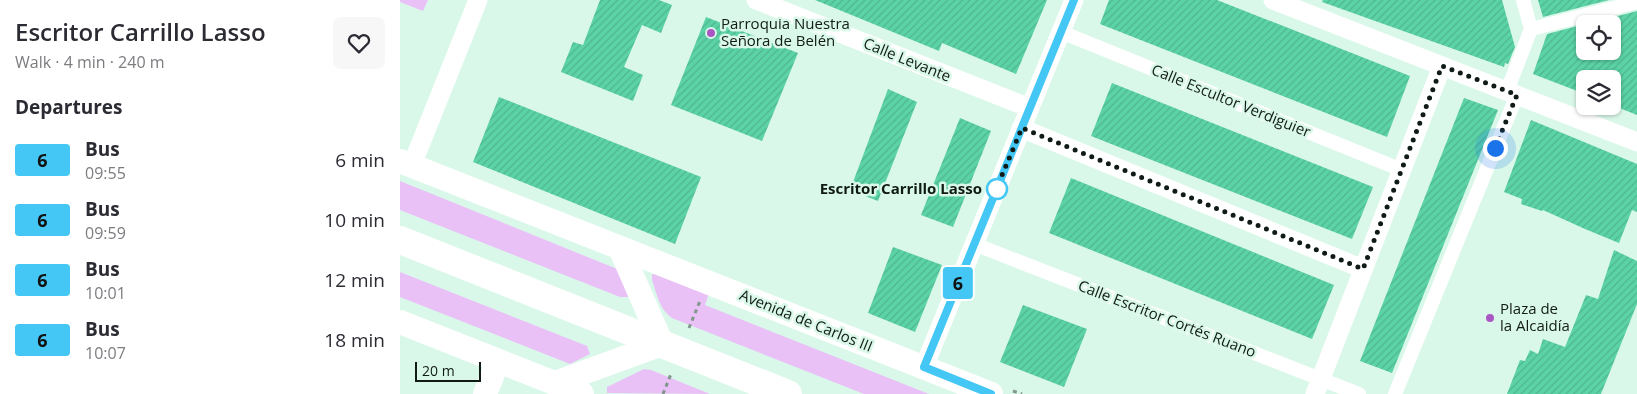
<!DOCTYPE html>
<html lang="en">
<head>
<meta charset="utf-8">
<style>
	body { margin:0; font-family:"Open Sans",sans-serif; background:#f7f7f7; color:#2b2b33; height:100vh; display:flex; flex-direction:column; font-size:19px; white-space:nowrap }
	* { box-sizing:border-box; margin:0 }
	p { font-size:16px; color:#7c7c81 }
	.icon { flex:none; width:28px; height:28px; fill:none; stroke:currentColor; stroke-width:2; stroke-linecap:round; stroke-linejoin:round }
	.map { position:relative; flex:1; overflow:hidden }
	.sheet { display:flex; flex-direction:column; background:#fff; width:400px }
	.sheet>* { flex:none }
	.badge { padding:0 10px; border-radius:4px; font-size:18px; line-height:32px }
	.buttons { position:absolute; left:1176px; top:15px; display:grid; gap:10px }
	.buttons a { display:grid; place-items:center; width:45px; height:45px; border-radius:8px; background:#fff; box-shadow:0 1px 4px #0004; font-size:25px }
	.scale { position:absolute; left:15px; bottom:12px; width:66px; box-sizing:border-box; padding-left:5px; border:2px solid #111b16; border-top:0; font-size:14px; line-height:18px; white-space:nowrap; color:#111b16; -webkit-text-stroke:4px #daf8ea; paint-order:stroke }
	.you { position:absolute; width:25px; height:25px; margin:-12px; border:4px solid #fff; border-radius:50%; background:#1a73e8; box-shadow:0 0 0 8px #1a73e833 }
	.map>.badge { position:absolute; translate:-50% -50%; box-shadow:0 0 0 2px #fff }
	h2 { padding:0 15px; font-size:19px; line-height:45px }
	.round { display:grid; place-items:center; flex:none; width:52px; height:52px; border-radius:8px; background:#f7f7f7 }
	.head { display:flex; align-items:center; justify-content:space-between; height:85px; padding:0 15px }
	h1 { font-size:24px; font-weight:600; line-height:38px }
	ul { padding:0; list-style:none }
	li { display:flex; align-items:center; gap:15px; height:60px; padding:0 15px }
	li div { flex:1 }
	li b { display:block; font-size:19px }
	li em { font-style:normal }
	li .badge { min-width:55px; font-weight:700; text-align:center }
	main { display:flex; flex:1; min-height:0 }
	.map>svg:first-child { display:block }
</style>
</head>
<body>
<main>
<section class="sheet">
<div class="head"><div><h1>Escritor Carrillo Lasso</h1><p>Walk · 4 min · 240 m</p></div><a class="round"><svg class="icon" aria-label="heart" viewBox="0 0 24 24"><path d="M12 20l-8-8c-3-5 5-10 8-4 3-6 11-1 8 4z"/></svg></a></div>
<h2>Departures</h2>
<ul>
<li><span class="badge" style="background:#44c7f4;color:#111">6</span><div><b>Bus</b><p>09:55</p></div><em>6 min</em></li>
<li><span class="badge" style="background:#44c7f4;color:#111">6</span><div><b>Bus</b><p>09:59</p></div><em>10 min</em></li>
<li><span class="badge" style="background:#44c7f4;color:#111">6</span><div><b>Bus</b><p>10:01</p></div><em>12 min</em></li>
<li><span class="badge" style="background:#44c7f4;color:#111">6</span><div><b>Bus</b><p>10:07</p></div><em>18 min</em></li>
</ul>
</section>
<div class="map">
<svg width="1237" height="394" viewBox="0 0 1237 394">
	<defs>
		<pattern id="building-hatch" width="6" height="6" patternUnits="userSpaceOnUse" patternTransform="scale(1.25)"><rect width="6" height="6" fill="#5cd3a7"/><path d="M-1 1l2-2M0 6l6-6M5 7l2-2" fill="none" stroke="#4fb58f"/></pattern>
	</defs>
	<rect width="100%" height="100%" fill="#daf8ea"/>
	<g fill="#eac1f7">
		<path d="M 0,0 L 28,0 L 23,11 L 0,2 Z"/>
		<path d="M 0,181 L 222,271 L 230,293 L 228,297 L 220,297 L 0,210 Z"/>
		<path d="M 0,272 L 187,346 L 190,354 L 170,364 L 0,297 Z"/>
		<path d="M 256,272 L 310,291 L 305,305 L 529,394 L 464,394 L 272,318 C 259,309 257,294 252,280 L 252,275 Z"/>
		<path d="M 244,369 L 251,370 L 310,394 L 207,393 L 207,387 Z"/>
	</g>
	<g fill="url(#building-hatch)">
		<path d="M 200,0 L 259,0 L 272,5 L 261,33 L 242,25 L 224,67 L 243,75 L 233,101 L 161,72 L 173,42 L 183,45 Z"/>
		<path d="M 415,0 L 647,0 L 616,74 L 542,43 L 539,51 Z"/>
		<path d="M 709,0 L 817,0 L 1010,76 L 987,137 L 700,24 Z"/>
		<path d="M 923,0 L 1102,0 L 1115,47 L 1108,64 L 1105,63 L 1104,67 L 922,2 Z"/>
		<path d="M 1138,0 L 1209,0 L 1143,17 Z"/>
		<path d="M 1237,11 L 1237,115 L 1212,105 L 1212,79 L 1185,79 L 1185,94 L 1133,74 L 1147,34 L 1185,24 L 1185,51 L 1212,51 L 1212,24 L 1187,24 Z"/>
		<path d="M 306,17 L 398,53 L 362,141 L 271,105 Z"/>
		<path d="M 712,83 L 973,187 L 952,239 L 691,136 Z"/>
		<path d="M 488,89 L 517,102 L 478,201 L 450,190 Z"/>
		<path d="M 99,97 L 301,177 L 275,244 L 73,162 Z"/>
		<path d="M 1064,98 L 1098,110 L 992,373 L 960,361 Z"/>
		<path d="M 560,118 L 591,131 L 553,227 L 521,215 Z"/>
		<path d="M 1131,120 L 1237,164 L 1237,212 L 1232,210 L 1219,243 L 1185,229 L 1143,210 L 1142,211 L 1121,204 L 1122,199 L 1104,192 Z"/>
		<path d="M 671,178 L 934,285 L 912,339 L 649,233 Z"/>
		<path d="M 493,247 L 542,265 L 515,332 L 468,313 Z"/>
		<path d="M 1214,250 L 1237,261 L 1237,304 L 1201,394 L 1107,394 L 1120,360 L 1125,361 L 1130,350 L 1138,354 L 1143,339 L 1165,347 L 1186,295 L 1198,299 Z"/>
		<path d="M 623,305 L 687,329 L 664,387 L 600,362 Z"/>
	</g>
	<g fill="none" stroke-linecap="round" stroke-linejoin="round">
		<g stroke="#82978d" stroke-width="3" stroke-dasharray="4 4" stroke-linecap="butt">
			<path d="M 289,328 L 300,301"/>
			<path d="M 613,391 L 622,394"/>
			<path d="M 263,394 L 271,374"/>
		</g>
		<g stroke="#fff" stroke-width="14">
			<path d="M 1123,0 L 1131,29"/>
			<path d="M 661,32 L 1002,170"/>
			<path d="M 1107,91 L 1131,29 L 1237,2"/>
			<path d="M 574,244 L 959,394"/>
			<path d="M 995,394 L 1117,95"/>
		</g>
		<g stroke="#fff" stroke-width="19">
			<path d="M 356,0 L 630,108"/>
			<path d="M 873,0 L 1237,142"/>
			<path d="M 621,128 L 963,269"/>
			<path d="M 12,165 L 78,0"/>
			<path d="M 524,367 L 674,0"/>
			<path d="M 915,394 L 1042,66"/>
		</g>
		<g stroke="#fff" stroke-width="24">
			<path d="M 0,161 L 591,394"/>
			<path d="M 0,322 L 182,394"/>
			<path d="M 155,383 L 262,344 L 220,248"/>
			<path d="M 85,394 L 98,361"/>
		</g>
		<path stroke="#fff" stroke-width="28" d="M 0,240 L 388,394"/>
	</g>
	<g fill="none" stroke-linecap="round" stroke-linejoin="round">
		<g stroke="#fff" stroke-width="11">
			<path id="line" d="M 591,394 L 524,367 L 674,0"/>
		</g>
		<use href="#line" stroke="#44c7f4" stroke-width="8"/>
		<path stroke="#111b16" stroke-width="5" stroke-dasharray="0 9" d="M 597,189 L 594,194 L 622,128 L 963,269 L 1042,66 L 1117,95 L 1095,148"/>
	</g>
	<g fill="#aa56c4" stroke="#daf8ea" stroke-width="2">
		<circle cx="311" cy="33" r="5"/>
		<circle cx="1090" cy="318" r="5"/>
	</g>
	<circle fill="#fff" stroke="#44c7f4" stroke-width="2.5" cx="597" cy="189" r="10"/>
	<g text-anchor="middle" stroke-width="5" stroke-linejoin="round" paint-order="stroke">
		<g font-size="15" fill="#111b16" stroke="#daf8ea" text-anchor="start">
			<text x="321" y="29">Parroquia Nuestra<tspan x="321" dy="17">Señora de Belén</tspan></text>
			<text x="1100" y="314">Plaza de<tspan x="1100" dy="17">la Alcaidía</tspan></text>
		</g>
		<g font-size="15" fill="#111b16" stroke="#daf8ea">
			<text transform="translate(507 60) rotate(22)" y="5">Calle Levante</text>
			<text transform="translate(831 101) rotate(22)" y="5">Calle Escultor Verdiguier</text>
			<text transform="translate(767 319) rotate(21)" y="5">Calle Escritor Cortés Ruano</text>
			<text transform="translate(406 321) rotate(22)" y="5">Avenida de Carlos III</text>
		</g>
		<g font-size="15" font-weight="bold" fill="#111b16" stroke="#daf8ea" text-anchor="end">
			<text x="582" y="194">Escritor Carrillo Lasso</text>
		</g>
	</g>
</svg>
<div class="buttons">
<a><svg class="icon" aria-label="locate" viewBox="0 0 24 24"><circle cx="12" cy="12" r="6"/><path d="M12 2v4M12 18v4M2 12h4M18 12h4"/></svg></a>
<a><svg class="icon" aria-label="layers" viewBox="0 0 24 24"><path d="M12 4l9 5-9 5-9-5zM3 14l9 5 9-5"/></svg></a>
</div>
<div class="scale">20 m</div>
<div class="you" style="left:1095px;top:148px"></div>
<b class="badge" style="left:558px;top:283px;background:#44c7f4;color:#111">6</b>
</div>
</main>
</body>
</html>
